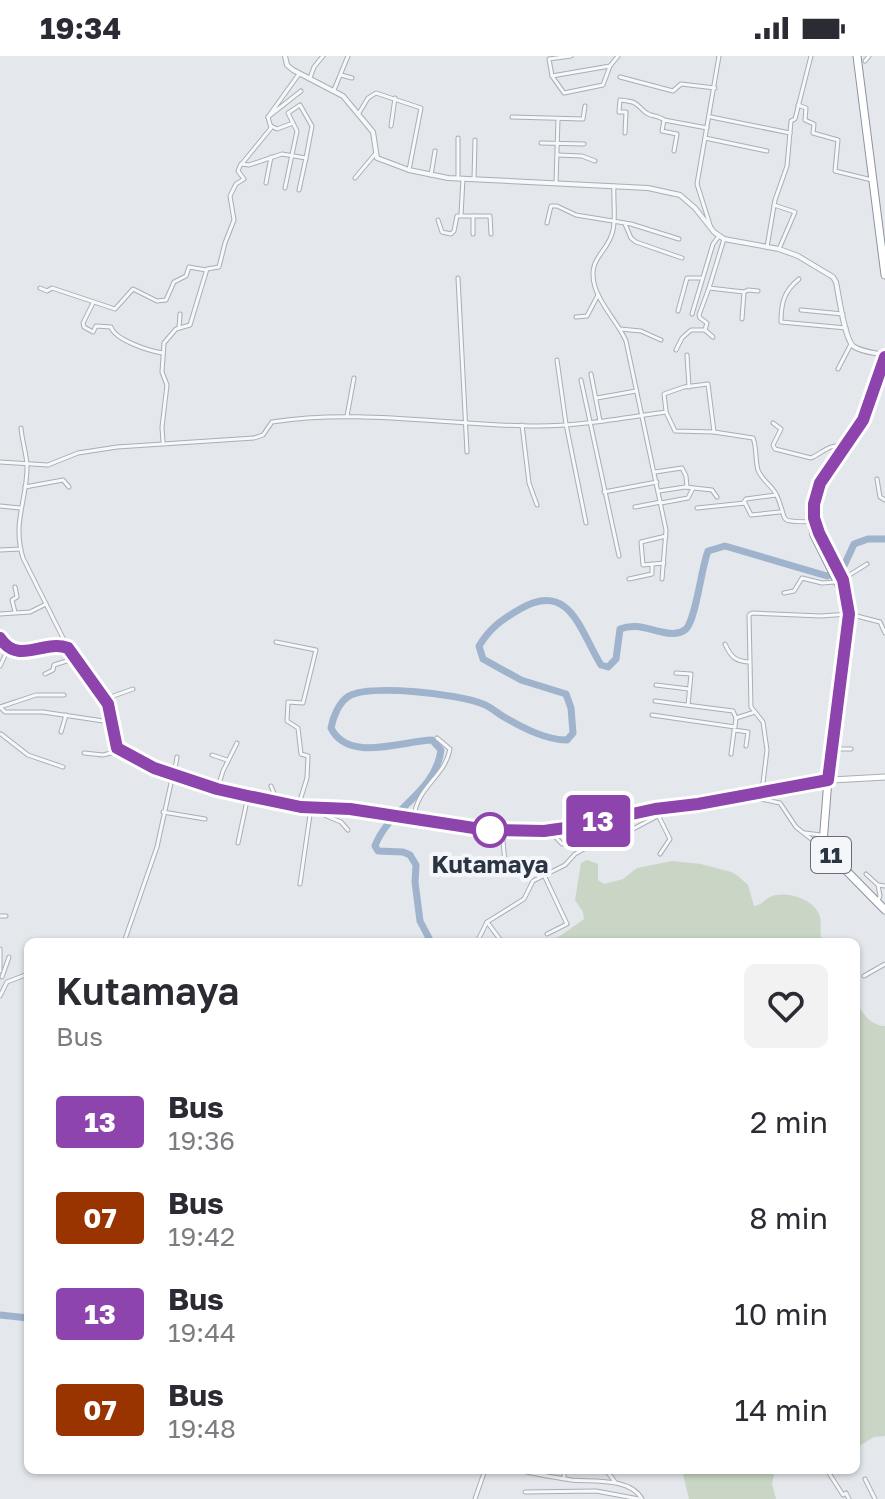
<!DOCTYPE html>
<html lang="en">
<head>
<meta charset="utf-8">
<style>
	body { margin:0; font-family:"Golos Text",sans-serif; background:#f2f2f3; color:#2b2b33; height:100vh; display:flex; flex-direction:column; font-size:30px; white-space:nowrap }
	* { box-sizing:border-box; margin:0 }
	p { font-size:26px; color:#7c7c81 }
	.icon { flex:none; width:44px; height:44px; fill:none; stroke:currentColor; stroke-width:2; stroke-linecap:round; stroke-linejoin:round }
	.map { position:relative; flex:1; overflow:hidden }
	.sheet { position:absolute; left:24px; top:882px; width:836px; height:536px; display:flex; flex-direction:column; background:#fff; border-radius:12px; box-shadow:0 2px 6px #0004 }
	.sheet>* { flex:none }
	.badge { padding:0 16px; border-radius:6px; font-size:28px; line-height:52px }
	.map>.badge { position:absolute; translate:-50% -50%; box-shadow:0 0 0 4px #fff }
	.round { display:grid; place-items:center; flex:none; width:84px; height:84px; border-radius:12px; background:#f2f2f3 }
	.summary { display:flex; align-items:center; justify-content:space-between; height:136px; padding:0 32px }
	h1 { font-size:38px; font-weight:600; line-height:60px }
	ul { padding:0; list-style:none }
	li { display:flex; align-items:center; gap:24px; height:96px; padding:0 32px }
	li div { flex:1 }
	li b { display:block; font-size:30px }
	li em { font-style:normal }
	li .badge { min-width:88px; font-weight:700; text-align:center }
	.status { display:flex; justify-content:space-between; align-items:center; height:56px; padding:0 40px; background:#fff; direction:ltr }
	.status svg { height:22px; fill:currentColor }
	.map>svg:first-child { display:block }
</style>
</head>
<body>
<div class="status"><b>19:34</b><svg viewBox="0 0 49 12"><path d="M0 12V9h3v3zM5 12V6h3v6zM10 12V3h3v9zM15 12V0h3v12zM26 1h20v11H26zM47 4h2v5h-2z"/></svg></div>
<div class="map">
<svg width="885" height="1443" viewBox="0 0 885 1443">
	<rect width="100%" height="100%" fill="#e4e7ec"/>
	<g fill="#c9d6c5">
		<path d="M 587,804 L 598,808 L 598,824 L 604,828 L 623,823 L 637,812 L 672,805 L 701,808 L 731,816 L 738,820 L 748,829 L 754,850 C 762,849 763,845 770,841 C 786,834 815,843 820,861 C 822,869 819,877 822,886 L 544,886 L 560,880 L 584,863 L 583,856 L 575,844 L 581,807 Z"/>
		<path d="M 856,945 C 862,957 871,970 885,970 L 885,1380 L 874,1381 L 856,1392 Z"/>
		<path d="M 682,1414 L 775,1414 L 772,1428 L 776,1443 L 689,1443 Z"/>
	</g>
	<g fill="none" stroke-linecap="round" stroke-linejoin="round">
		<g stroke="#9fb4cc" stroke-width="7">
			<path d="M 431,886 L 420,865 L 415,826 L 416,809 L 410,799 L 403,796 L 378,795 L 375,790 C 389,752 435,738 441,694 L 432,684 C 402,685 348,707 331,672 C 333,661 339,646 349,640 C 371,628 460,638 483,648 C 491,651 497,657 504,661 C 523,672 546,684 567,684 L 573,677 L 571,652 L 566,638 L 521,624 L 483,603 L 479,590 C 490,572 501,564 520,553 C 570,524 580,575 601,609 L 608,611 L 616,603 L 620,573 C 635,567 647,573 662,576 C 670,578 679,579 686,573 C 696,563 701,513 708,495 L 725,490 L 827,520 L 842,514 L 854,488 L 868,483 L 885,483"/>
			<path d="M 0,1259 L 28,1262"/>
		</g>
		<g stroke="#a9aeb7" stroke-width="5">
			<g id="minor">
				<path d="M 571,0 L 549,3 L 552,20 L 564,37 L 603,29 L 610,10"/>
				<path d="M 865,5 L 869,0"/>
				<path d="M 299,18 L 268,61 L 301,35"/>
				<path d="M 341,19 L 352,22"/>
				<path d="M 552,20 L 610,10 L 618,0"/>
				<path d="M 620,21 L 673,35 L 681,28 L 715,32"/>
				<path d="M 310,22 L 314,11 L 323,0"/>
				<path d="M 334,34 L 348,0"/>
				<path d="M 798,49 L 806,52 L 805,64 L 814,68 L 813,77 L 838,84 L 835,115 L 872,124"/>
				<path d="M 359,57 L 368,42 L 376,37 L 421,52 L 409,114"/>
				<path d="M 512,61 L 583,63 L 585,50"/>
				<path d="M 711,61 L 790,77"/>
				<path d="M 664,64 L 662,75 L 677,78 L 674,95"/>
				<path d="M 271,70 L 277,73 L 293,67"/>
				<path d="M 391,70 L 395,42"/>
				<path d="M 625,77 L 626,56 L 619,56 L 620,44 C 637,46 634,46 645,56 C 651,61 658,59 664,64 L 707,72"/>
				<path d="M 705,82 L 767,95"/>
				<path d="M 541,87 L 584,88"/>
				<path d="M 558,99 L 582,100 L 595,105"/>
				<path d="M 241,108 L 249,109 L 282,98 L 306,102 L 299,134"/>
				<path d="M 431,119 L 435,95"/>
				<path d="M 355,122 L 376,97"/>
				<path d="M 458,122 L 458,82"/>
				<path d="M 474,123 L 475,84"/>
				<path d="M 266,127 L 271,101"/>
				<path d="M 556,127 L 558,63"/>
				<path d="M 614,130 C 613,144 616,161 613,174 C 609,197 586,201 595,231 C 601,251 618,266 626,285 L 666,474 L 662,523"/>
				<path d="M 285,132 L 297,75 L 288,57 L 300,49 L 312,70 L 306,102"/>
				<path d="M 774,149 L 795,156 L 779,193"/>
				<path d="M 461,159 L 463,123"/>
				<path d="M 473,160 L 473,178"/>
				<path d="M 438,164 L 442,176 L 451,178 L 454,175 L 457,160 L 490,160 L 491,178"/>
				<path d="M 547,167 L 551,150 L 557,150 L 576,159 L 631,168 L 679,183"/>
				<path d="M 625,168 L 631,182 L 636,186 L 682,202"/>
				<path d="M 711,172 L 697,128 L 719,0"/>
				<path d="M 724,183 L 709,232 L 744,236 L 742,263"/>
				<path d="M 767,191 L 775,144 L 787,110 L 791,65 L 795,63 L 811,0"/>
				<path d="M 458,222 L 467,396"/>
				<path d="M 799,223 C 784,235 781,247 781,266 L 846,272"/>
				<path d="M 40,232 L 47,235 L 52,232 L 115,253 L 133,233 L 157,245 L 166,244 L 174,226 L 186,220 L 189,211 L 206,214"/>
				<path d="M 744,236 L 748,234 L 758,235"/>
				<path d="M 93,247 L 83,267 L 84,271 L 93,276 L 96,270 L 111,271 C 115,284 149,295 163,297"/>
				<path d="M 801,254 L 843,258"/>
				<path d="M 678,255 L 687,222 L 701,222"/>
				<path d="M 692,258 L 713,188 L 719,180"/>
				<path d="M 576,261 L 587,260 L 598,239"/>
				<path d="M 179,272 L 180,258"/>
				<path d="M 620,273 L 641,275 L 661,284"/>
				<path d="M 705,274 L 707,267 L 700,262 L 699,259 L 709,232"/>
				<path d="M 676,294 L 682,282 L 691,274 L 705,274 L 713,281"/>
				<path d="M 687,299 L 689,331"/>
				<path d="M 557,304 L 566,368 L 586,467"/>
				<path d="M 838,313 L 851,288"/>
				<path d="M 591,318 L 600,365"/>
				<path d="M 581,324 L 619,500"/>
				<path d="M 597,342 L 636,335"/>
				<path d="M 666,355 L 664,338 L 684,331 L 708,328 L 714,376"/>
				<path d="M 347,360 L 354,322"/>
				<path d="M 773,367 L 781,373 L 773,389 L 775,393 L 811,402 C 822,397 831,387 844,390"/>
				<path d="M 522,369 L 529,427 L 537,449"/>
				<path d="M 21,372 C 22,385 27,399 27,411 C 27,445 12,466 23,502 L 68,592"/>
				<path d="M 163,386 L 162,371 L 167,329 L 162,316 L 164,287 L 176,273 L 190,269 L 207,213 L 219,211 L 225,187 L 234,164 L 230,140 L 236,128 L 244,123 L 238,115 L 240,110 L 271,72 L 268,61"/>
				<path d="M 0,406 L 48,409 L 78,397 L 117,391 L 254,382 L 263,379 L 272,366 C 360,352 449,370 537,370 C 580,370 623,362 666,356 L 675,375 L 714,376 L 753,382 C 757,392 755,404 758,414 C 762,425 773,430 777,440 C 789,467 775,465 812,466"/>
				<path d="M 655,416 L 682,412 L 686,420 L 687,431"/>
				<path d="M 877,423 L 880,441 L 885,444"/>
				<path d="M 25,431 L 63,424 L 69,431"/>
				<path d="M 659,435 L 685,431 L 712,434 L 717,441"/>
				<path d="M 604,436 L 657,426"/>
				<path d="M 661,447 L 688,442 L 693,432"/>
				<path d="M 743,447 L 746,443 L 776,439"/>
				<path d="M 0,450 L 20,452"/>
				<path d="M 635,451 L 661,446"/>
				<path d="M 697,452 L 745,447 L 751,459 L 780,456"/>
				<path d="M 0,494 L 21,493"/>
				<path d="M 664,507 L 643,509 L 641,486 L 666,480"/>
				<path d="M 629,523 L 652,518 L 652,508"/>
				<path d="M 843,523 L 867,508"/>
				<path d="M 784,537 L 794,535 L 802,522 L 822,527 L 835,526"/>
				<path d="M 15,556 L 12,544 L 17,541 L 15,531"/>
				<path d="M 0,558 L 30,556 L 46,548"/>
				<path d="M 276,586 L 316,594 L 303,647 L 288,646 L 287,665 L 298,672 L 301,698 L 308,700 L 307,722 L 298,751"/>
				<path d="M 725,588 C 731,601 735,605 749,606"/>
				<path d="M 0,610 L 8,593"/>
				<path d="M 676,617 L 691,618 L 688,649"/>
				<path d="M 45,618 L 53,614 L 54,609 L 76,602"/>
				<path d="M 656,629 L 689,633"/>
				<path d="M 105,643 L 133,633"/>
				<path d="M 655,645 L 733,655 L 736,662 L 755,656"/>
				<path d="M 0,651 L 5,656 L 43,656 L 110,666"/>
				<path d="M 0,651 L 36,639 L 64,639"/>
				<path d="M 652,659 L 735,671 L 736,662"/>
				<path d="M 734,674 L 748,676 L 746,690"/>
				<path d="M 61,676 L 66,659"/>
				<path d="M 1,678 L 28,699 L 63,711"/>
				<path d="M 835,693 L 851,693"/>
				<path d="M 84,697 L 103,699 L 119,695"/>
				<path d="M 731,698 L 734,675"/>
				<path d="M 212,699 L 227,704"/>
				<path d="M 174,719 L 177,701"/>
				<path d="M 271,730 L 278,747"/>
				<path d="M 218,731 L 223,715 L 237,687"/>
				<path d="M 565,749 L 572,771"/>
				<path d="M 318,752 L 322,758 L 341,766 L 348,774"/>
				<path d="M 163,756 L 205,763"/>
				<path d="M 658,759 L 670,783 L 660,798"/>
				<path d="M 414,762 C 416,731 445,721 450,693 L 437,682"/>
				<path d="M 502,774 L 505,807"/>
				<path d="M 549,774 L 562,788 L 602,781"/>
				<path d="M 805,777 L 821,779"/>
				<path d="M 238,787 L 248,740"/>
				<path d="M 824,793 L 796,771 L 780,747 L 761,743 L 767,694 L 763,666 L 751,651 L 749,559 L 752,557 L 821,560 L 849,558 L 880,566 L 885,577"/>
				<path d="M 866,818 L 878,829"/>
				<path d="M 544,819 L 567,868 L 547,878"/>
				<path d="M 300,828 L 311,752"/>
				<path d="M 878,845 L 880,840 L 878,829 L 885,830"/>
				<path d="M 0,860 L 6,860"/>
				<path d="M 487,866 L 502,886"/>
				<path d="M 124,886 L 157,791 L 173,718"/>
				<path d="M 477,886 L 487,866 L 524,843 L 533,825 L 565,809 L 575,798 L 605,781 L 633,773 L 669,754"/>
				<path d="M 0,893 L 0,915"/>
				<path d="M 864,920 L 885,908"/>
				<path d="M 2,921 L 9,901"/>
				<path d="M 0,940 L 7,926 L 28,918"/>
				<path d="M 520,1414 C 536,1419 554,1421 571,1424 C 592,1426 630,1421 642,1443"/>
				<path d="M 564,1414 L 564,1423"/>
				<path d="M 606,1414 L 615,1426"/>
				<path d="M 827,1414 L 843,1439 L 846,1437 L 849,1443"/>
				<path d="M 865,1423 L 875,1443"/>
				<path d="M 525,1436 L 596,1435 L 639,1443"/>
				<path d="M 475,1443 L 485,1414"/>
			</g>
		</g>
		<g stroke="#a9aeb7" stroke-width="6">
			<path id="tertiary" d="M 285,0 L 287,9 L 293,14 L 343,40 L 373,76 L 377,102 L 409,114 L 448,122 L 648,132 L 680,139 L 695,152 L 714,176 L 724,183 L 779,193 L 798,200 L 833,221 L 836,226 C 839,240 844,281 853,290 C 861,296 876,297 885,299"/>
		</g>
		<g stroke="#a9aeb7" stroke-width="7">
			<path id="secondary" d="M 0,582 C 19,610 43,583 68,592 L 108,648 L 117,692 L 154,712 L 217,733 L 292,750 L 350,753 L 474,772 L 522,775 L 572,771 L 655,753 L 698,748 L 814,725 L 885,721"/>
		</g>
		<g stroke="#8b94a3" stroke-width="9">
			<g id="trunk">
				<path d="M 857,0 L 885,219"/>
				<path d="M 816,437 L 815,466 L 843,524 L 849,558 L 828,724 L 823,787 L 826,794 L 885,854"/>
				<path d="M 815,438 L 827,416 L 863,364 L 885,301"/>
				<path d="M 811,462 L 814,479 L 842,535"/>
			</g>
		</g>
		<use href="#minor" stroke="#f7f8fa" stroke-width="3"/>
		<use href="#tertiary" stroke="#f7f8fa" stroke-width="4"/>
		<use href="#secondary" stroke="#fff" stroke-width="5"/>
		<use href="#trunk" stroke="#fff" stroke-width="7"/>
	</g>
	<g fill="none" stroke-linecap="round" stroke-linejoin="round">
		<g stroke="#fff" stroke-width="18">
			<path id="line" d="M 0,582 C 19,610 43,583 68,592 L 108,648 L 117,692 L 154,712 L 217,733 L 248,740 L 301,751 L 350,753 L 474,772 L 502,774 L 544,775 L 572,771 L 655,753 L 698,748 L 828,724 L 849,558 L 843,524 L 819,477 L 814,462 L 814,448 L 820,427 L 863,364 L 885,301"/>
		</g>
		<use href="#line" stroke="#8e44ad" stroke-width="12"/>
	</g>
	<circle fill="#fff" stroke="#8e44ad" stroke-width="4" cx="490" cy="774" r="16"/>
	<g text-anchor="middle" stroke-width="8" stroke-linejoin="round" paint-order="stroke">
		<rect fill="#f4f6f9" stroke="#676e7b" stroke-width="2" x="811" y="781" width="40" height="36" rx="6"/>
		<g font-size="22" font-weight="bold" fill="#2b3445">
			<text x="831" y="807">11</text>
		</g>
		<g font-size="24" font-weight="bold" fill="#2b3445" stroke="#f4f6f9">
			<text x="490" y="817">Kutamaya</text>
		</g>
	</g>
</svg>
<b class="badge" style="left:598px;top:765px;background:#8e44ad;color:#fff">13</b>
<section class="sheet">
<div class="summary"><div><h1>Kutamaya</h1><p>Bus</p></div><a class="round"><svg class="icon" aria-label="heart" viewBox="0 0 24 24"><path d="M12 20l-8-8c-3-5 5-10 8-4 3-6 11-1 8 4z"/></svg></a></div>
<ul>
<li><span class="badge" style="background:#8e44ad;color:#fff">13</span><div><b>Bus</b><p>19:36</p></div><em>2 min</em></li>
<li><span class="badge" style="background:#930;color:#fff">07</span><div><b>Bus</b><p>19:42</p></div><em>8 min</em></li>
<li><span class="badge" style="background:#8e44ad;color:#fff">13</span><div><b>Bus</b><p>19:44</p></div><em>10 min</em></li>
<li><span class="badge" style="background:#930;color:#fff">07</span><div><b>Bus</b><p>19:48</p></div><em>14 min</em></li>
</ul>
</section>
</div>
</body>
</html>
